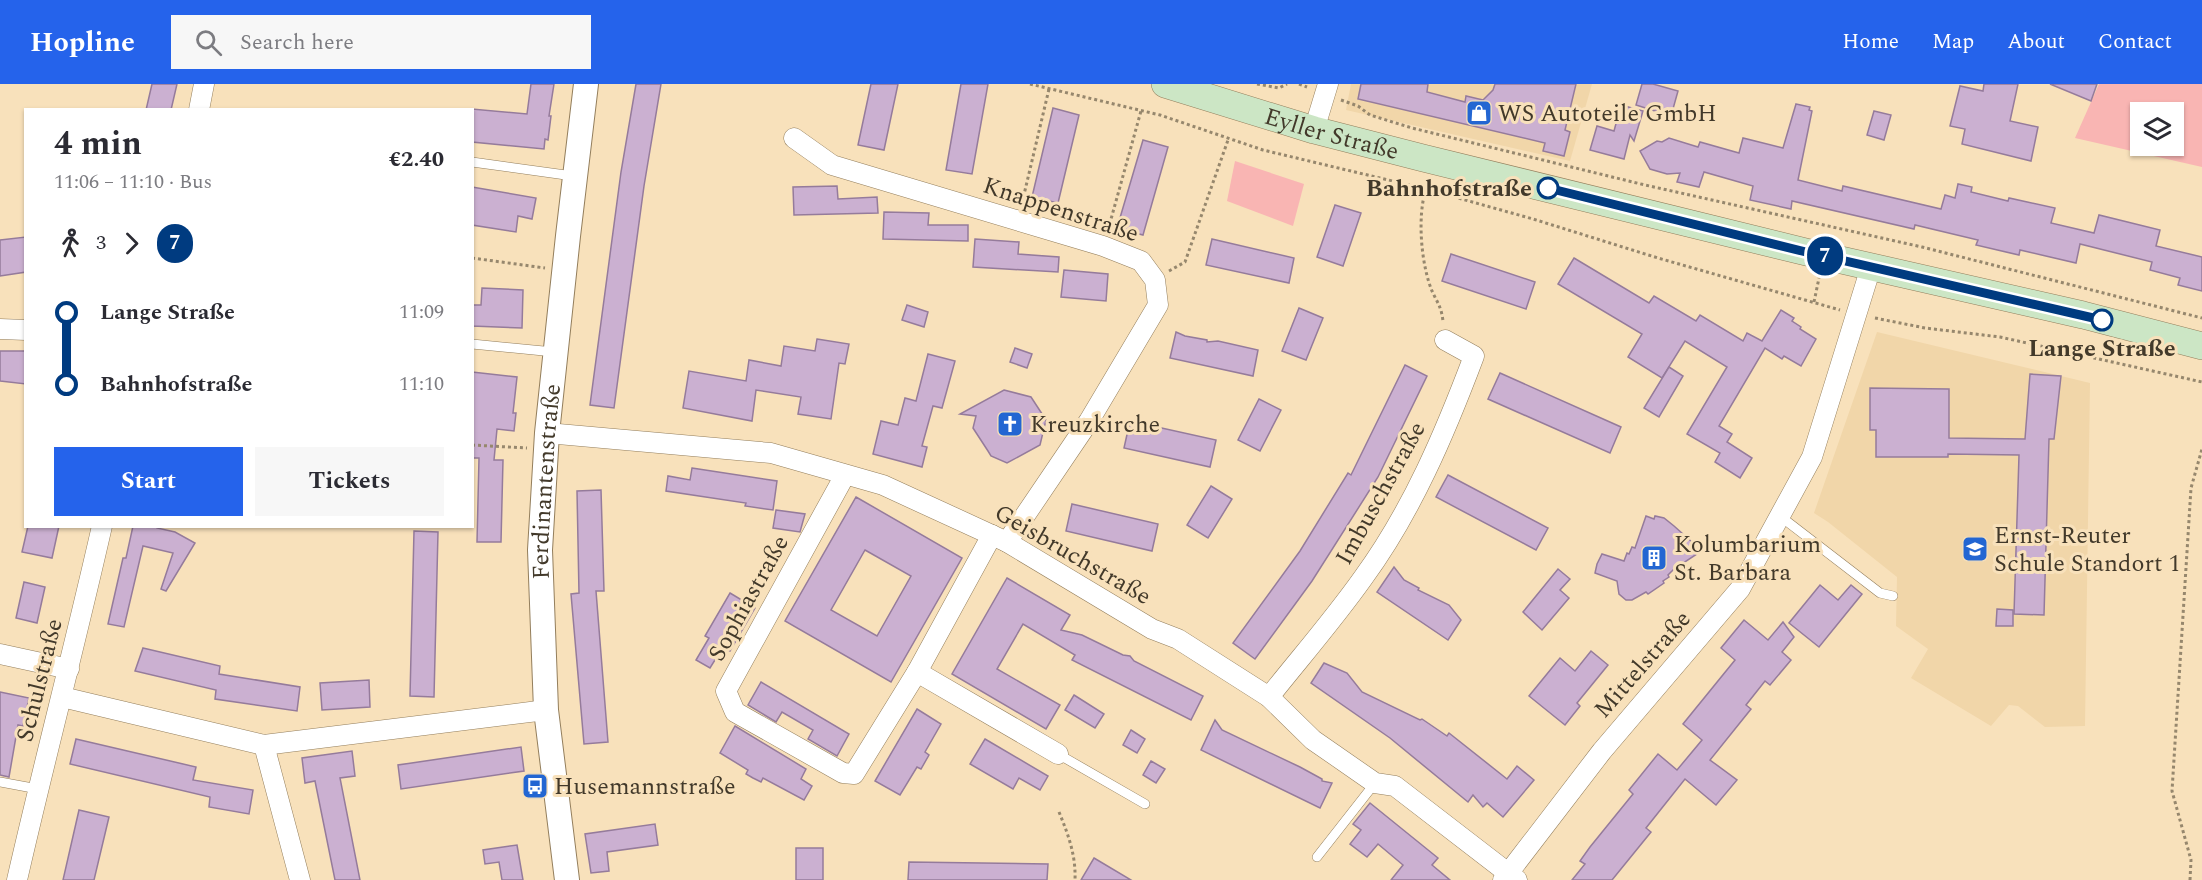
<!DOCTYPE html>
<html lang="en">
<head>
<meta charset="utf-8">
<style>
	body { margin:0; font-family:Spectral,serif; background:#f7f7f7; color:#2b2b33; height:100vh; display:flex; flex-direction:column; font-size:22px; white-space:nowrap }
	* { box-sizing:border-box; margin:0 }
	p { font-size:20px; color:#7c7c81 }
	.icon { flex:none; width:33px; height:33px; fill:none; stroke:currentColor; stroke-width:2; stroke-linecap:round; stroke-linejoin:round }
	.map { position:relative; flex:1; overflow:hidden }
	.side { position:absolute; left:24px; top:24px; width:450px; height:420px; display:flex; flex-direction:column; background:#fff; border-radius:0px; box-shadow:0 2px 4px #0004 }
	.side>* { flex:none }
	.badge { padding:0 12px; border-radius:20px; font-size:21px; line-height:39px }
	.buttons { position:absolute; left:2130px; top:18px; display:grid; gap:12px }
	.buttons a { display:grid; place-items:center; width:54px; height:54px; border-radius:0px; background:#fff; box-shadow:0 2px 4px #0004; font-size:30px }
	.map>.badge { position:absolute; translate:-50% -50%; box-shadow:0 0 0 3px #fff }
	.legs { display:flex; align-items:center; gap:9px; height:66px; padding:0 30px; font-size:20px }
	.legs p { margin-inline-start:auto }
	.headline { display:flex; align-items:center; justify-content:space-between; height:102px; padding:0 30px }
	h1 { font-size:33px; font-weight:700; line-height:45px }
	.cta { display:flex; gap:12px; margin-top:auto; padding:12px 30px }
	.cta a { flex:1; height:69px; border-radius:0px; background:#2563eb; color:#fff; font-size:24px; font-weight:700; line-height:69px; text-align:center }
	.cta a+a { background:#f7f7f7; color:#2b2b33 }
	ul { padding:0 30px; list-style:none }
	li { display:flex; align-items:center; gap:21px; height:72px; font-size:22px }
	li i { display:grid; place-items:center; width:9px; height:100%; margin:0 8px; background:currentColor }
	li i::after { content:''; width:15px; height:15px; margin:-8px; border:4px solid; border-radius:50%; background:#fff }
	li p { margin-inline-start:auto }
	li:first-child i { background:linear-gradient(#0000 50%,currentColor 0) }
	li:last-child i { background:linear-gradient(currentColor 50%,#0000 0) }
	header { display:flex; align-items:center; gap:36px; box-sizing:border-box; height:84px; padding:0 30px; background:#2563eb; color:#fff }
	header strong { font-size:28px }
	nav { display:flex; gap:33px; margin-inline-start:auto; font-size:21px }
	.search { width:420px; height:54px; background:#f7f7f7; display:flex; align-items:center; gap:15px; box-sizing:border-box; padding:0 21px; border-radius:0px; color:#7c7c81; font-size:22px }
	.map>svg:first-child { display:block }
</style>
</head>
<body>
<header>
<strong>Hopline</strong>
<div class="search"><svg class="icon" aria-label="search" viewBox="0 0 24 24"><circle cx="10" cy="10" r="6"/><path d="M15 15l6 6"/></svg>Search here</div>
<nav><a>Home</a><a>Map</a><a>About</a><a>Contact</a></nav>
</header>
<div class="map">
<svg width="2202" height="796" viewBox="0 0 2202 796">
	<rect width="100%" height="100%" fill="#f8e1bb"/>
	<g fill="#f1d6a9">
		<path d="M 1351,0 L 1592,0 L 1570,77 L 1346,26 Z"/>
		<path d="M 1877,248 L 2090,299 L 2085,642 L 2045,643 L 2018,622 L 2009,621 L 1991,642 L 1911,594 L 1928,565 L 1896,542 L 1897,493 L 1828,438 L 1814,429 Z"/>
	</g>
	<g fill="#f9b5b3" fill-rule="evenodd">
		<path d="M 2099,0 L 2202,0 L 2202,83 L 2075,54 ZM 2174,28 L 2174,62 L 2140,62 L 2140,28 Z"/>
		<path d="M 1235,77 L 1304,100 L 1293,142 L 1227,117 Z"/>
	</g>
	<g fill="#cbb0d1" stroke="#957b9b" stroke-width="1.5" fill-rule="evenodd">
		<path d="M 152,0 L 177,0 L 171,26 L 146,26 Z"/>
		<path d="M 531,0 L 554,0 L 549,32 L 551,32 L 548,56 L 545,55 L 544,65 L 472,58 L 472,25 L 527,30 Z"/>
		<path d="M 636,0 L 661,0 L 644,102 L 614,324 L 590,321 L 621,88 Z"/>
		<path d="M 871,0 L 898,0 L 884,66 L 858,61 Z"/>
		<path d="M 961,0 L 988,0 L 972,90 L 946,86 Z"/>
		<path d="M 1361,0 L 1428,0 L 1427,8 L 1465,18 L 1466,12 L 1483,16 L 1493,6 L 1495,0 L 1576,0 L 1565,46 L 1570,48 L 1564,72 L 1543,67 L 1545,59 L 1358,15 Z"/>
		<path d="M 1642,0 L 1653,0 L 1678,7 L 1671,32 L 1636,21 Z"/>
		<path d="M 1984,0 L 2018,0 L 2010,37 L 2038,43 L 2031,77 L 1962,60 L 1965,45 L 1950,42 L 1960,2 L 1983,7 Z"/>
		<path d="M 2050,0 L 2097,0 L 2091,17 Z"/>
		<path d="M 1796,20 L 1810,23 L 1809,26 L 1812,27 L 1798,96 L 1842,107 L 1843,102 L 1941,125 L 1945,111 L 1955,114 L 1958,100 L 1972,103 L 1971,108 L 2008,117 L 2009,114 L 2055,124 L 2051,139 L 2094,149 L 2099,131 L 2160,146 L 2156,162 L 2202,173 L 2202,207 L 2178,201 L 2180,194 L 2150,186 L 2152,178 L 2080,160 L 2076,179 L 2020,166 L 2019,171 L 1976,161 L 1978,156 L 1915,141 L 1914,145 L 1792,117 L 1791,125 L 1750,116 L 1753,102 L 1704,88 L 1699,103 L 1677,98 L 1680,89 L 1667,90 L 1650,85 L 1640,67 L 1657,57 L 1662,58 L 1669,54 L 1698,63 L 1700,58 L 1739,69 L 1743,54 L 1783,64 Z"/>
		<path d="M 1621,21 L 1643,27 L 1634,57 L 1630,51 L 1624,75 L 1590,66 L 1597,42 L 1614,47 Z"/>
		<path d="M 1053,24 L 1079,31 L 1058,119 L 1032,113 Z"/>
		<path d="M 1874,27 L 1891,31 L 1884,56 L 1867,51 Z"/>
		<path d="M 1143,56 L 1168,63 L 1143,151 L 1117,144 Z"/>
		<path d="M 837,102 L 838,115 L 877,113 L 878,129 L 794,131 L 793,103 Z"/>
		<path d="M 472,103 L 536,114 L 532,135 L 518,132 L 516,148 L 472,141 Z"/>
		<path d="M 1335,121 L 1361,129 L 1343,182 L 1317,173 Z"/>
		<path d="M 884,128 L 929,129 L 928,141 L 968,141 L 968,157 L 883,155 Z"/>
		<path d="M 26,153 L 26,188 L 0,192 L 0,156 Z"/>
		<path d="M 975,155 L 1019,158 L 1018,170 L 1059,173 L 1058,188 L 973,183 Z"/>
		<path d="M 1212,155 L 1294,174 L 1289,199 L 1206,181 Z"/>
		<path d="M 1451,170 L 1535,198 L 1526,225 L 1442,197 Z"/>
		<path d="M 1574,174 L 1649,219 L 1654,212 L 1696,237 L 1700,231 L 1743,257 L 1747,249 L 1762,257 L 1781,226 L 1794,234 L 1792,237 L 1801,243 L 1800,245 L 1816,255 L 1801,282 L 1784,272 L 1782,275 L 1765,264 L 1719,342 L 1732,350 L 1727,358 L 1752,374 L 1740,394 L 1715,378 L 1720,369 L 1687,350 L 1727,283 L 1685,257 L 1662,294 L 1628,273 L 1642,250 L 1558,200 Z"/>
		<path d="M 1064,186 L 1108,190 L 1106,217 L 1061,213 Z"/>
		<path d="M 482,204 L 523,206 L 522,244 L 472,242 L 472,221 L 481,221 Z"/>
		<path d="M 907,221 L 928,228 L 924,243 L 902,236 Z"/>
		<path d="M 1299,224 L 1323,234 L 1306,276 L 1282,267 Z"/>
		<path d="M 1176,248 L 1185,252 L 1207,256 L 1207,258 L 1218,257 L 1258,266 L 1253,292 L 1170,274 Z"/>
		<path d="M 817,255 L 849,260 L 845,280 L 839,279 L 831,335 L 798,330 L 801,313 L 756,306 L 752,337 L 683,324 L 689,287 L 746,297 L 749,276 L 781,282 L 784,262 L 815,267 Z"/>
		<path d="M 1015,264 L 1032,270 L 1027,284 L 1010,278 Z"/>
		<path d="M 0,267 L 26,267 L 26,300 L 0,297 Z"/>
		<path d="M 928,270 L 955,277 L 942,324 L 933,322 L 922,362 L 927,363 L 922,383 L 873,370 L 881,337 L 898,341 L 905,314 L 916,317 Z"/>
		<path d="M 1405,281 L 1427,292 L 1378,393 L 1312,497 L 1255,575 L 1233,559 L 1300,467 L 1348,389 L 1351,391 Z"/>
		<path d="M 1669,283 L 1683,292 L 1659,333 L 1644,324 Z"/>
		<path d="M 472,288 L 517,293 L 513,329 L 516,329 L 514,347 L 497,345 L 494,376 L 503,376 L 501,458 L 477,458 L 479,374 L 472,374 Z"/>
		<path d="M 1500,289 L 1621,343 L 1610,369 L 1488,315 Z"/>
		<path d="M 2030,290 L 2061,292 L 2054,355 L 2049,355 L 2044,531 L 2014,530 L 2019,371 L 1948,370 L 1948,373 L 1876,373 L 1876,346 L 1870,346 L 1870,304 L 1949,305 L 1949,354 L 2025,355 Z"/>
		<path d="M 1004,306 L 1031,313 L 1046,336 L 1040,361 L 1007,379 L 991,372 L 988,367 L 973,344 L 976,332 L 960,330 Z"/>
		<path d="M 1259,315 L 1281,326 L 1260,367 L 1238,356 Z"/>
		<path d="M 1130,337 L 1216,356 L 1210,383 L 1124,364 Z"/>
		<path d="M 692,384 L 777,397 L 773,426 L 745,422 L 746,419 L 666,407 L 668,392 L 690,396 Z"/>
		<path d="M 1448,391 L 1548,444 L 1536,466 L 1436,413 Z"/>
		<path d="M 1211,402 L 1232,415 L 1208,454 L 1187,441 Z"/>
		<path d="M 601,406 L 604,507 L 596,507 L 608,658 L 584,660 L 571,510 L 579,509 L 577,407 Z"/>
		<path d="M 856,413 L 962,474 L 891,598 L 785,537 ZM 865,466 L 911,492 L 877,552 L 831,526 Z"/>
		<path d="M 1072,420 L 1158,440 L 1152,467 L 1066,447 Z"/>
		<path d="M 776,426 L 805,430 L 800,448 L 773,444 Z"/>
		<path d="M 1646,432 L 1654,435 L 1655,432 L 1664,434 L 1674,442 L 1693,459 L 1697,470 L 1674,485 L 1668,491 L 1669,493 L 1663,497 L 1664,499 L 1648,510 L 1646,508 L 1632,516 L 1626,516 L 1619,510 L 1617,497 L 1595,489 L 1597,480 L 1602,470 L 1624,477 L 1627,469 L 1629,470 L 1632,463 L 1635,464 Z"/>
		<path d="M 28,442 L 59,442 L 52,474 L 22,468 Z"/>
		<path d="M 133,442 L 157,442 L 157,444 L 175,448 L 195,459 L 166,507 L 161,505 L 173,469 L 143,462 L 124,543 L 108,540 L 123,474 L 126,474 Z"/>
		<path d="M 414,447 L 438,448 L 434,613 L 410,612 Z"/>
		<path d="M 1394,483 L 1404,496 L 1419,504 L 1418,506 L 1449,521 L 1461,536 L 1448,556 L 1377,508 Z"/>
		<path d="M 1558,485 L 1570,495 L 1560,506 L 1569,514 L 1542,546 L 1523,528 Z"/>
		<path d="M 1007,494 L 1070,531 L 1061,546 L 1082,551 L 1123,571 L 1130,572 L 1134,577 L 1203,612 L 1191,636 L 1072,576 L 1075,571 L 1023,540 L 997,585 L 1060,621 L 1046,645 L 952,590 Z"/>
		<path d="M 24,498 L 45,503 L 37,539 L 16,534 Z"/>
		<path d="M 1820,501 L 1838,516 L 1851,501 L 1862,510 L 1819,563 L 1789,539 Z"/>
		<path d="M 730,509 L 755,524 L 730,567 L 723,563 L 710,584 L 696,576 L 709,554 L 705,552 Z"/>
		<path d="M 1997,525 L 2013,526 L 2013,542 L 1996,542 Z"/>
		<path d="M 1744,536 L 1768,556 L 1783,538 L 1794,553 L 1782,568 L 1791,576 L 1770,601 L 1765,597 L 1746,621 L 1751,625 L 1710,676 L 1737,696 L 1716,721 L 1685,695 L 1646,744 L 1651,748 L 1612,796 L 1572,796 L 1585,780 L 1580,777 L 1590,763 L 1633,710 L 1629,706 L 1658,670 L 1677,686 L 1702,656 L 1683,640 L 1735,576 L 1721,564 Z"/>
		<path d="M 143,564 L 220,582 L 219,590 L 300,603 L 297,627 L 215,615 L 216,606 L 135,587 Z"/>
		<path d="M 1591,567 L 1608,581 L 1577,619 L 1580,622 L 1565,641 L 1529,612 L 1560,574 L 1575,587 Z"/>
		<path d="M 1324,579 L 1347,589 L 1362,608 L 1420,636 L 1422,635 L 1447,652 L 1449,649 L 1507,695 L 1517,682 L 1534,696 L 1503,733 L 1487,719 L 1483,723 L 1473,711 L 1468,718 L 1390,654 L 1311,599 Z"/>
		<path d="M 369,596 L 370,623 L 322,626 L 320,599 Z"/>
		<path d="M 761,598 L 849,650 L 837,672 L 808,655 L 813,646 L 782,628 L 776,638 L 748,621 Z"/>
		<path d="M 0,608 L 29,614 L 23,642 L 18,641 L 9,693 L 0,691 Z"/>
		<path d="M 1074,611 L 1104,630 L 1095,644 L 1065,626 Z"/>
		<path d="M 917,625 L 941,640 L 925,668 L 929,671 L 921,685 L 917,683 L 900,711 L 875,697 Z"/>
		<path d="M 1215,636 L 1222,646 L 1300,683 L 1322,695 L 1322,697 L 1332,699 L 1320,724 L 1201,666 Z"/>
		<path d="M 735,642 L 806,685 L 801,695 L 812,702 L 804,716 L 763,694 L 761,698 L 753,694 L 746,690 L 748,686 L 720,669 Z"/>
		<path d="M 1131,646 L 1145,655 L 1137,669 L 1123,661 Z"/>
		<path d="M 76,655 L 196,683 L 193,696 L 253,706 L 249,730 L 209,723 L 210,713 L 70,680 Z"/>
		<path d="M 985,655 L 1048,692 L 1040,706 L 1019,694 L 1013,705 L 970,680 Z"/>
		<path d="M 521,663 L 524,687 L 401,705 L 398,681 Z"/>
		<path d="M 352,667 L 355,692 L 340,694 L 360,796 L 335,796 L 315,697 L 305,699 L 302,674 Z"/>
		<path d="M 1151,677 L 1165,685 L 1156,699 L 1143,691 Z"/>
		<path d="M 1370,719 L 1438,774 L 1432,781 L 1450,796 L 1391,796 L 1403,781 L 1378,760 L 1367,773 L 1350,760 L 1361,746 L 1353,740 Z"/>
		<path d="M 79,726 L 109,733 L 94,796 L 63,796 Z"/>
		<path d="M 655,740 L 658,761 L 607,768 L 609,787 L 591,789 L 585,750 Z"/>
		<path d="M 517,761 L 523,796 L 502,796 L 499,778 L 485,780 L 483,766 Z"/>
		<rect x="796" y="764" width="27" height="32"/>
		<path d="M 1094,774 L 1131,796 L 1081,796 Z"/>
		<path d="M 909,778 L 1048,780 L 1047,796 L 908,796 Z"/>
	</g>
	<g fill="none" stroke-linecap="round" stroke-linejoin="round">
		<g stroke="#937e5c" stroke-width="10">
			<g id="service">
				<path d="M 472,78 L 573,92"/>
				<path d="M 472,260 L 554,268"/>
				<path d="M 1780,432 L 1880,509 L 1893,512"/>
				<path d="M 1058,670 L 1145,720"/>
				<path d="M 0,698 L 38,705"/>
				<path d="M 1317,773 L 1375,699"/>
			</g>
		</g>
		<g stroke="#937e5c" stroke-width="21">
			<g id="minor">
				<path d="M 199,26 L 204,0"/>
				<path d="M 1314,46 L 1328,0"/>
				<path d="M 794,54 L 832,81 L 1103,162 L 1141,177 L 1155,196 L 1158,221 L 1089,337 L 1007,458"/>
				<path d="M 0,245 L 26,246"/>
				<path d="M 547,349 L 771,369 L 883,401 L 1007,458 L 1152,545 L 1178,555 L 1269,613 L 1313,656 L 1375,699 L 1395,702 L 1517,796"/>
				<path d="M 845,391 L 726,607 L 735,628 L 843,689 L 854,690 L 917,588 L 992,451"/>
				<path d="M 0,570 L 69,585"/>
				<path d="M 917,588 L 1058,670"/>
				<path d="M 62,613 L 264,661 L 546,626"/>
				<path d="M 1269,613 C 1300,574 1334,535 1363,494 C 1412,427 1445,349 1474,272 L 1445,256"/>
				<path d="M 264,661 L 300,796"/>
				<path d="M 17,796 C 44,678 75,561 102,442"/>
				<path d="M 1503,796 L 1602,667 L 1740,505 L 1812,373 L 1871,183"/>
			</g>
		</g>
		<g stroke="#937e5c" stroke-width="26">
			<g id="tertiary">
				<path id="s1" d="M 567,796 L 546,626 L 540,466 L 547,349 L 568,152 L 586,0"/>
			</g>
		</g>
		<g stroke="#937e5c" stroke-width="28">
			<g id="secondary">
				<path id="s2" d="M 1165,0 L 1314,46 L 1423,74 L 1806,168 L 2083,231 L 2202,262"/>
			</g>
		</g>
		<g stroke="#96876d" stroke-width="3" stroke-dasharray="3 3" stroke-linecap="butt">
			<path d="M 1030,0 L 1160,31 L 1263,66 L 1426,105 L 1533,135 L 1658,174 L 1840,226"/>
			<path d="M 1257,0 L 1279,4 L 1287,0"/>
			<path d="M 1299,0 L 1307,3"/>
			<path d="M 1341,16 L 1358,22 L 1370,31 L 1412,44 L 1645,101 L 1922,163 L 2202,234"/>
			<path d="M 1426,105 C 1417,132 1421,180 1432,207 C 1438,220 1441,222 1443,237"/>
			<path d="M 1022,119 L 1049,5"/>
			<path d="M 1108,146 L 1141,27"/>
			<path d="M 472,174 L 545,184"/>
			<path d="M 1169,187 L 1185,178 L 1228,56"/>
			<path d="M 1814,218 L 1819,194"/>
			<path d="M 1875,234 L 1925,244 L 2000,253 L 2202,298"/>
			<path d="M 472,361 L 527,364"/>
			<path d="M 1059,728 C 1068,750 1076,771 1075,796"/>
			<path d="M 2190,796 L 2191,776 L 2172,707 L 2191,404 L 2202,365"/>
		</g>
		<use href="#service" stroke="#fff" stroke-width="9"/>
		<use href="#minor" stroke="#fff" stroke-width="20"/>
		<use href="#tertiary" stroke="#fff" stroke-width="24"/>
		<use href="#secondary" stroke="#cce6c5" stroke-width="27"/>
	</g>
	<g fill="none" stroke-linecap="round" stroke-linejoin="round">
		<g stroke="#fff" stroke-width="14">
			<path id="line-1" d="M 1548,104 L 1806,168 L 2102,236"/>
		</g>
		<use href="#line-1" stroke="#003b80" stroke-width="9"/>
	</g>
	<defs>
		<g id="shop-square" transform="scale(1.35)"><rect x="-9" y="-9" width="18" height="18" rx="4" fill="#2366d2" stroke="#f8e1bb"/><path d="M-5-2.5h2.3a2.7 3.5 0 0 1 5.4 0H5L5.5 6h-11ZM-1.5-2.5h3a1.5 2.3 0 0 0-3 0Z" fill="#fff"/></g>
		<g id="church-square" transform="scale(1.35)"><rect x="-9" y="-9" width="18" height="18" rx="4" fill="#2366d2" stroke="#f8e1bb"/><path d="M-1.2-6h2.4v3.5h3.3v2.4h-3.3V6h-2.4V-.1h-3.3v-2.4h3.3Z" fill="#fff"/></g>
		<g id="school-square" transform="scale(1.35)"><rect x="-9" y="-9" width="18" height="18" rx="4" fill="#2366d2" stroke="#f8e1bb"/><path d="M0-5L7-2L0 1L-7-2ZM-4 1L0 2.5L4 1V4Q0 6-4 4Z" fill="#fff"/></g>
		<g id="building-square" transform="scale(1.35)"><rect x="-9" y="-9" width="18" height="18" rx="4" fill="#2366d2" stroke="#f8e1bb"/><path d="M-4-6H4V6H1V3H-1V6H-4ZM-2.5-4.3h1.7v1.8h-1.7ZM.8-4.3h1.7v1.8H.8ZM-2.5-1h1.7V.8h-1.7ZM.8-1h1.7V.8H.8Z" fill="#fff"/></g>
		<g id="bus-square" transform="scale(1.35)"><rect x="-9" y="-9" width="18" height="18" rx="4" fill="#2366d2" stroke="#f8e1bb"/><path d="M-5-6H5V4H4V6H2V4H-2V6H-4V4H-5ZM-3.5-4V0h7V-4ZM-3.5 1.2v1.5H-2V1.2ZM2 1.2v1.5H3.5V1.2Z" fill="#fff"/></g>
	</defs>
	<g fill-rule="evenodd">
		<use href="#shop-square" x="1479" y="29"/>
		<use href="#church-square" x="1010" y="340"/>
		<use href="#school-square" x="1975" y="465"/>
		<use href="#building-square" x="1654" y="474"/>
		<use href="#bus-square" x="535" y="702"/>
	</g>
	<g fill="#fff" stroke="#003b80" stroke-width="3">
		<circle cx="1548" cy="104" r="10"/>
		<circle cx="2102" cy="236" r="10"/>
	</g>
	<g text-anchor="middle" stroke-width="6" stroke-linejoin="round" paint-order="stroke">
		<g font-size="24" fill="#42392a" stroke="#f8e1bb" text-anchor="start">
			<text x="1498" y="37">WS Autoteile GmbH</text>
			<text x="1030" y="348">Kreuzkirche</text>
			<text x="1994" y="459">Ernst-Reuter<tspan x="1994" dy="28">Schule Standort 1</tspan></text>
			<text x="1674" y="468">Kolumbarium<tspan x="1674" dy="28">St. Barbara</tspan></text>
			<text x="554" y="710">Husemannstraße</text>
		</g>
		<g font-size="24" fill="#42392a" stroke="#f8e1bb">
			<text dy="8" stroke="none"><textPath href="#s2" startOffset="174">Eyller Straße</textPath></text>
			<text transform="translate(1061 125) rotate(18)" y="8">Knappenstraße</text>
			<text dy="8" stroke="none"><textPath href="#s1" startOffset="400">Ferdinantenstraße</textPath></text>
			<text transform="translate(1380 409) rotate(-61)" y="8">Imbuschstraße</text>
			<text transform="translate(1073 470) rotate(30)" y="8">Geisbruchstraße</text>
			<text transform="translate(748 514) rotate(-61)" y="8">Sophiastraße</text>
			<text transform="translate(1642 580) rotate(-49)" y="8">Mittelstraße</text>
			<text transform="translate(39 596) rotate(-76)" y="8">Schulstraße</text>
		</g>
		<g font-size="24" font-weight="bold" fill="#42392a" stroke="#f8e1bb" text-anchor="end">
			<text x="1532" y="112">Bahnhofstraße</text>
			<text x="2102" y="272" text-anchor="middle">Lange Straße</text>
		</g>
	</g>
</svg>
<div class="buttons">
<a><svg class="icon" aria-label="layers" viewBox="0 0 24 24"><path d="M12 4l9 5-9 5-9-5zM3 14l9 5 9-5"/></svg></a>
</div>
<b class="badge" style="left:1825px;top:172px;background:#003b80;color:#fff">7</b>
<section class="side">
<div class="headline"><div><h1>4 min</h1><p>11:06 – 11:10 · Bus</p></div><b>€2.40</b></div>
<div class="legs"><svg class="icon" aria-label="walk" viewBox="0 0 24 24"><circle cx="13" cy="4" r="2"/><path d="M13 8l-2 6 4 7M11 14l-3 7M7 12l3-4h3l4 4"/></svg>3<svg class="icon" aria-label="forward" viewBox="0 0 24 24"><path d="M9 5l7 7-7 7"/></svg><b class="badge" style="background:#003b80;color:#fff">7</b></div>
<ul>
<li><i style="color:#003b80"></i><b>Lange Straße</b><p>11:09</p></li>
<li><i style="color:#003b80"></i><b>Bahnhofstraße</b><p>11:10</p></li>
</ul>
<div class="cta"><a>Start</a><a>Tickets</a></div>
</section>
</div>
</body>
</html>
